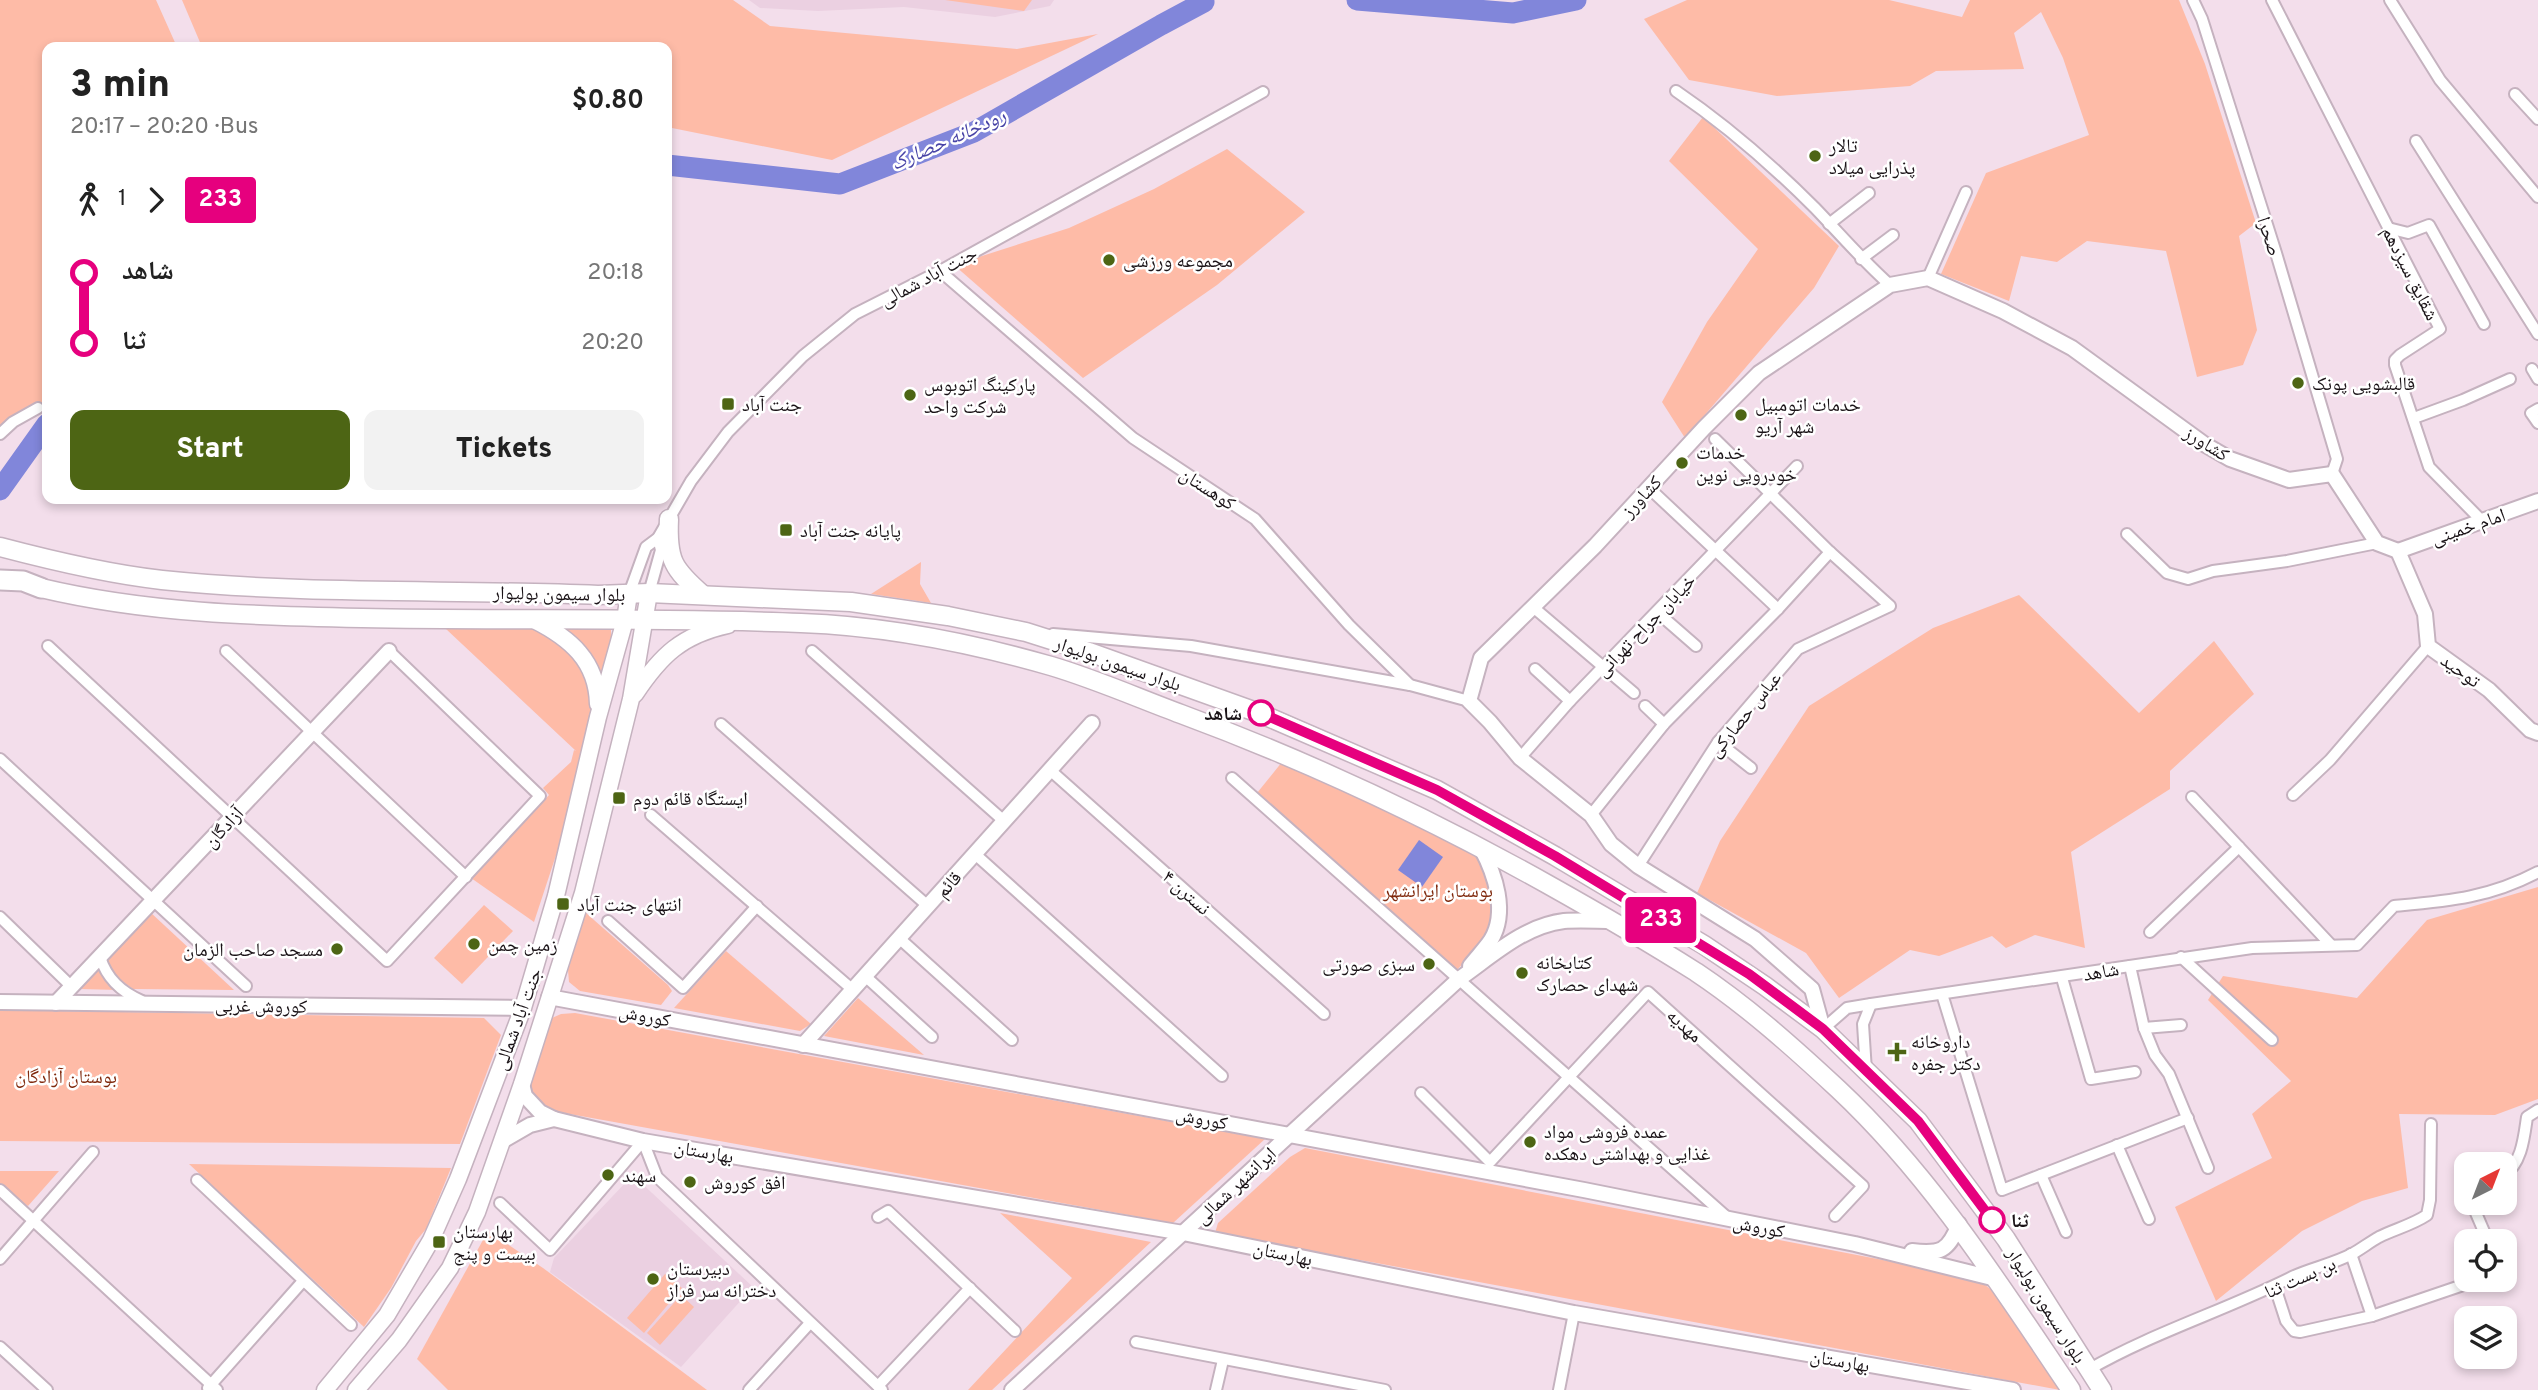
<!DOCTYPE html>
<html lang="en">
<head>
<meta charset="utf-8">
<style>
	body { margin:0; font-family:Overpass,"Noto Naskh Arabic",sans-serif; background:#f2f2f2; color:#222; height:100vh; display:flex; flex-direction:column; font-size:26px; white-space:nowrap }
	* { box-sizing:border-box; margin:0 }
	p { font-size:23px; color:#767676 }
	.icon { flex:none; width:38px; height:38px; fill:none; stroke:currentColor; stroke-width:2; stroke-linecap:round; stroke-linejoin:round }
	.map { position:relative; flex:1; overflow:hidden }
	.details { position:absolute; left:42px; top:42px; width:630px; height:462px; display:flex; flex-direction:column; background:#fff; border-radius:14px; box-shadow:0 4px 10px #0003 }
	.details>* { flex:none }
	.badge { padding:0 14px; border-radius:5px; font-size:24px; line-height:46px }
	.needle { width:46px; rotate:42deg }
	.controls { position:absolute; left:2454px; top:1152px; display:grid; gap:14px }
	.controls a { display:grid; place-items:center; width:63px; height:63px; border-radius:14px; background:#fff; box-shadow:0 4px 10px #0003; font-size:35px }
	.map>.badge { position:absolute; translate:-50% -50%; box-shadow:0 0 0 4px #fff }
	.legs { display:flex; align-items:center; gap:10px; height:77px; padding:0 28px; font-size:23px }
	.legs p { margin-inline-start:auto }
	.head { display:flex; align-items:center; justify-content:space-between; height:119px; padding:0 28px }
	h1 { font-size:38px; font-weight:800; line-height:52px }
	.action { display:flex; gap:14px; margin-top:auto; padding:14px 28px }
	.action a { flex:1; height:80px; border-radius:14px; background:#4d6514; color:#fff; font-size:28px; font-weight:800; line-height:80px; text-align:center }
	.action a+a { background:#f2f2f2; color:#222 }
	ul { padding:0 28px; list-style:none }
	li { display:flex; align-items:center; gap:24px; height:70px; font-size:26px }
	li i { display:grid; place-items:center; width:10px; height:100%; margin:0 9px; background:currentColor }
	li i::after { content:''; width:18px; height:18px; margin:-9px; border:5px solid; border-radius:50%; background:#fff }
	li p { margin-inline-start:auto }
	li:first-child i { background:linear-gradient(#0000 50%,currentColor 0) }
	li:last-child i { background:linear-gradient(currentColor 50%,#0000 0) }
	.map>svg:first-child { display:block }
</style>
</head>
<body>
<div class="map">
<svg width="2538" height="1390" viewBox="0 0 2538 1390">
	<rect width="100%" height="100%" fill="#f3deeb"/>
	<g fill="#ebd0e1">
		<path d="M 749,0 L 1054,0 L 1050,6 L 995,17 L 904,7 L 818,11 L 760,8 Z"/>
		<path d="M 629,1179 L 637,1179 L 753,1287 L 681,1367 L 550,1272 L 554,1258 Z"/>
	</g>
	<g fill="#febba7">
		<path d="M 0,0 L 156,0 L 177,47 L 47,47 L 47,395 L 38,408 L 0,437 Z"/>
		<path d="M 182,0 L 733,0 L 770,26 L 1017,49 L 1098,34 L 832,160 L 667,127 L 667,47 L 202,47 Z"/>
		<path d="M 945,0 L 1032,0 L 1024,11 Z"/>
		<path d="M 1687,0 L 1889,0 L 1962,17 L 1970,0 L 2179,0 L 2205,64 L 2256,223 L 2239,236 L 2257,330 L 2243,365 L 2197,377 L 2166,251 L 2087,241 L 2057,262 L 2021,256 L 2009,301 L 1941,274 L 1986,173 L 2089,135 L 2063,58 L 2041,12 L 2014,33 L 2024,69 L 1936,71 L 1910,86 L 1777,96 L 1689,80 L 1644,19 Z"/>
		<path d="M 1703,117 L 1839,246 L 1814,288 L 1685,438 L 1662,402 L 1707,322 L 1758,249 L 1669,161 Z"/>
		<path d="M 1227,149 L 1305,212 L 1217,285 L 1083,378 L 954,265 L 1069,228 L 1154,189 Z"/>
		<path d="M 921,562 L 920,584 L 931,603 L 871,594 Z"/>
		<path d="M 2019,595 L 2139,713 L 2214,641 L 2254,694 L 2170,771 L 2170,789 L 2071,852 L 2085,948 L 2035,935 L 2006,948 L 1992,936 L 1939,956 L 1910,950 L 1839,998 L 1806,953 L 1697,893 L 1720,841 L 1809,706 L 1933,628 Z"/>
		<path d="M 555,627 L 611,628 L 611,646 L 601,688 Z"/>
		<path d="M 501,628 L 531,628 L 542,631 L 564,642 L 590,679 L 593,703 L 564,831 L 534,922 L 471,878 L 549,795 L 543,788 L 571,762 L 574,750 L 576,751 L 446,629 Z"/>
		<path d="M 1282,762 C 1331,784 1380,806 1428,829 C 1444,838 1465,845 1478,859 C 1494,877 1498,913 1487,935 C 1482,948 1465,961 1456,971 L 1257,793 Z"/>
		<path d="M 2538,887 L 2538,1099 L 2495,1115 L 2399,1114 L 2408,1188 L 2362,1201 L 2302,1231 L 2216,1301 L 2175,1207 L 2272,1158 L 2252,1114 L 2291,1081 L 2208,1000 L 2223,976 L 2357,998 L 2427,920 Z"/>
		<path d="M 484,905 L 513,931 L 462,984 L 434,958 Z"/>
		<path d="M 150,912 L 234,990 L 133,989 L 115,976 L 105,964 L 109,954 Z"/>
		<path d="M 586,913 L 668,985 L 672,991 L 661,1005 L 580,991 L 569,982 L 568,970 Z"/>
		<path d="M 726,951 L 811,1024 L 800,1031 L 674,1008 Z"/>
		<path d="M 99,965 L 119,990 L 80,989 Z"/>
		<path d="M 858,998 L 924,1055 L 824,1036 Z"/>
		<path d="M 0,1010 L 484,1018 L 501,1035 L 460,1144 L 0,1141 Z"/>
		<path d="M 575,1013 L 1265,1139 L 1173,1223 L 553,1111 C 540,1106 526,1096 528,1081 L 552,1018 L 561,1014 Z"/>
		<path d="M 1305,1148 L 1976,1278 L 1993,1291 L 2060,1390 L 1215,1233 L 1218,1223 L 1290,1157 Z"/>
		<path d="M 189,1164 L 451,1168 L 426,1229 L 416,1241 L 391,1288 L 364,1327 Z"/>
		<path d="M 0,1171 L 59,1171 L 28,1206 L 0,1190 Z"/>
		<path d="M 1000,1213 L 1151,1242 L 992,1390 L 968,1390 L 1072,1278 Z"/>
		<path d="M 488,1231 L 543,1268 L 707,1390 L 448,1390 L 417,1359 Z"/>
		<path d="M 665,1274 L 682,1288 L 644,1333 L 627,1318 Z"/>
		<path d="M 681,1295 L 694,1307 L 660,1345 L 647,1333 Z"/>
	</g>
	<path fill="#8186da" d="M 1419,840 L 1443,857 L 1422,887 L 1398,870 Z"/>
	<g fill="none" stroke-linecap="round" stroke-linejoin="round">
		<g stroke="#8186da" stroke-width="21">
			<path d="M 1357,0 L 1513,13 L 1576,0"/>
			<path d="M 667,165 L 840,184 L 974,132 L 1161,25 L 1204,2"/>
			<path d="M 0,490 L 47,424"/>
		</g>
		<g stroke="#c5b2bf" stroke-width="14">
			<g id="minor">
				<path d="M 2193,0 L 2202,19 L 2276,253 L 2337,459 L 2332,474"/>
				<path d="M 2272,0 L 2440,329 L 2400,355 L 2395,360 L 2395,365 L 2429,467 L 2482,521"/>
				<path d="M 2390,0 L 2440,80 L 2538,197"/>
				<path d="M 1676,91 C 1726,125 1773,166 1815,208 C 1840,234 1863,261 1890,285"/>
				<path d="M 2515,94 L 2538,119"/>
				<path d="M 2416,141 L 2538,334"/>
				<path d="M 1829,224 L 1869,193"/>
				<path d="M 2388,228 L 2408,233 L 2429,225 L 2484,324"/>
				<path d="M 1861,259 L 1893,235"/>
				<path d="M 940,271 L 1133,438 L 1255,519 L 1349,625 L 1410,685 L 1469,701"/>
				<path d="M 1928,278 L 1966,192"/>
				<path d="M 2532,369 L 2538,379"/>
				<path d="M 2538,409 L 2531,413 L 2538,423"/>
				<path d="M 2414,418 L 2463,400 L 2510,379"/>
				<path d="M 0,434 L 13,422 L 38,408"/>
				<path d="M 1649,488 L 1778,609"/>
				<path d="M 2127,534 L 2167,573 L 2188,579 L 2213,571 L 2287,561 L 2377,543"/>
				<path d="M 649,593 L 661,550 L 658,538"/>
				<path d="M 629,594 L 646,547 L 658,538 L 691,481 L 728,432 L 803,356 L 855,314 L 940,271 L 1263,92"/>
				<path d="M 1533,607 L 1634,693"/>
				<path d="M 1657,612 L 1696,646"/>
				<path d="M 1053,634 L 1191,646 L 1410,685"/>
				<path d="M 48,646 L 387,961 L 540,796 L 389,651"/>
				<path d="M 226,651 L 466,877"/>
				<path d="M 812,651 L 1004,821"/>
				<path d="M 1535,669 L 1570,701"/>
				<path d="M 1645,706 L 1664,724"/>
				<path d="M 721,724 L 928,906"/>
				<path d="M 1718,742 L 1751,768"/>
				<path d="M 1520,758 L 1570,701 L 1797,466"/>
				<path d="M 0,759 L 246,986"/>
				<path d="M 1050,770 L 1324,1014"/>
				<path d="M 1232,778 L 1729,1219"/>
				<path d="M 2293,795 L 2330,760 L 2428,646"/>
				<path d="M 2192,797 L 2331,945"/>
				<path d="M 651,815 L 853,990"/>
				<path d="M 1591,815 L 1664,724 L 1778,609 L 1830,552"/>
				<path d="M 975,854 L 1222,1076"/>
				<path d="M 1638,866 L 1718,742 L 1798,649 L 1890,606 L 1830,552 L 1715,439"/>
				<path d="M 0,917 L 72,987"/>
				<path d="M 608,921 L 683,988 L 757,906"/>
				<path d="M 2150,932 L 2239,847"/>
				<path d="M 899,938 L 1012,1040"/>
				<path d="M 100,957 C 107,979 121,992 142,1001"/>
				<path d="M 2181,957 L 2272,1040"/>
				<path d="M 2130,966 L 2144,1028 L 2155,1055 L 2169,1074 L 2208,1168"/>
				<path d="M 865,976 L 932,1037"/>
				<path d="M 2062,978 L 2091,1079 L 2135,1072"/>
				<path d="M 1942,994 L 2002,1190 L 2188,1118"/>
				<path d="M 1871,1004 L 2252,948 L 2357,945 L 2394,906 C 2448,901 2489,898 2538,872"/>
				<path d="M 2144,1028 L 2181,1025"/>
				<path d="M 1823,1029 L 1847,1008 L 1871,1004 L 1863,1024 L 1866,1071"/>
				<path d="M 1421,1093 L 1490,1162 L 1648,992 L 1863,1186 L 1835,1216"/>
				<path d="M 2117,1145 L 2149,1219"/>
				<path d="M 2041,1175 L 2066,1232"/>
				<path d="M 2504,1175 C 2522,1163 2524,1137 2527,1117 L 2538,1110"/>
				<path d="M 197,1180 L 351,1325"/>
				<path d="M 0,1190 L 217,1390"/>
				<path d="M 2477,1202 L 2476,1213 L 2488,1241"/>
				<path d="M 500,1203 L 550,1250 L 643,1141 L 657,1177 L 882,1390"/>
				<path d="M 878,1217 L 888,1211 L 1015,1331"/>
				<path d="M 2351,1254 L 2372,1316"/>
				<path d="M 0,1259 L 93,1152"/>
				<path d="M 2275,1287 L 2286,1321 L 2294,1331 L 2300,1332 L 2372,1316 L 2469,1283 L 2473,1279"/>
				<path d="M 1136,1342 L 1385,1390"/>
				<path d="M 0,1347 L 47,1390"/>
				<path d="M 2088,1370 C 2154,1332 2224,1311 2292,1277 C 2311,1268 2333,1264 2352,1254 C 2361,1249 2370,1242 2379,1237 C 2395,1229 2412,1225 2427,1215 L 2430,1200 L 2431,1124"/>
				<path d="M 878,1386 L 970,1288"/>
				<path d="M 208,1388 L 303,1281"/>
				<path d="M 749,1390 L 810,1323"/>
				<path d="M 1216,1390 L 1223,1360"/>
				<path d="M 1559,1390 L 1574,1313"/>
			</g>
		</g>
		<g stroke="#c5b2bf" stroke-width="18">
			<g id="tertiary">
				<path d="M 2398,551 L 2425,614 L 2428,646 L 2489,690 L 2530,730 L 2538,733"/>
				<path d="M 2398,551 L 2538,501"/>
				<path d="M 1470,966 C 1477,957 1485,949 1491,940 C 1508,912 1495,874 1481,848"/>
				<path d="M 549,997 L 1584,1190 L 1855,1244 L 1996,1279"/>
				<path d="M 0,1002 L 523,1008"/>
				<path d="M 56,1003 L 389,651"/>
				<path d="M 1823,1029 L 1812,989 L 1755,939 L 1638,866 L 1611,844 L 1591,815 L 1520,758 L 1490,722 L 1469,701 L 1481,658 L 1595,546 L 1704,428 L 1759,373 L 1890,285 L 1928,278 L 2003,311 L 2072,348 L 2204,444 L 2230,459 L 2289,480 L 2332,474 L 2377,543 L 2398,551"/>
				<path d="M 803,1045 L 1092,723"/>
				<path d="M 522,1084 L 525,1096 L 540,1112 L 554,1119 L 643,1141 L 1183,1233 L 1574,1313 L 2013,1390"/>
				<path d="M 502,1141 L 530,1125 L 554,1119"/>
				<path d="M 1912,1251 C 1940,1254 1948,1252 1959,1224"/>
				<path d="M 1012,1390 L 1459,979 C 1491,957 1523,926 1564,921 C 1580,920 1597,921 1614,921"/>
			</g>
		</g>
		<g stroke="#c5b2bf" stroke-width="19">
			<g id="secondary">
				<path d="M 534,620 C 570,638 597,661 598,704"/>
				<path d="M 635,694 C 661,655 682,635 728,625"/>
				<path d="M 325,1390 L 387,1315 L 431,1240 L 458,1179 L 523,1008 L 556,896 L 598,717 L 625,620 L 629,594"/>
				<path d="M 356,1390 L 399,1340 L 450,1268 L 477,1212 L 522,1084 L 583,893 L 631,699 L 649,593"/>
			</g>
		</g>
		<g stroke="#c5b2bf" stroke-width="21">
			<g id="primary">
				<path d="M 669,519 C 667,560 673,569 703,595"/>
				<path d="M 0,547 C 53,561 107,574 162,580 C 307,595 453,589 598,595 L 649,593 L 851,602 L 948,616 L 1026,632 L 1089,652 L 1259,713 L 1437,790 L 1555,856 L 1704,945 L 1765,986 L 1823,1029 L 1918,1121 L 2006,1239 L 2102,1390"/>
				<path d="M 41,588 C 146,613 255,616 362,618 C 509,621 655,617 801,623 C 885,626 971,643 1051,666 C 1095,679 1138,698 1181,714 C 1308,761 1429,818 1547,884 C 1597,912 1647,941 1696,972 C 1747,1006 1794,1048 1838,1089 C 1932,1177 2000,1285 2071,1390"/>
			</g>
		</g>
		<g stroke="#c5b2bf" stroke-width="23">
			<path id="trunk" d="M 0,580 L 23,581 L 41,588"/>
		</g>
		<use href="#minor" stroke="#fff" stroke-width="10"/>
		<use href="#tertiary" stroke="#fff" stroke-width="14"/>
		<use href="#secondary" stroke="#fff" stroke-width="16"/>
		<use href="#primary" stroke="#fff" stroke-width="18"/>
		<use href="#trunk" stroke="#fff" stroke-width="19"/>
	</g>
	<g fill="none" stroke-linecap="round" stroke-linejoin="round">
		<g stroke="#fff" stroke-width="16">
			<path id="line-1" d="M 1261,713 L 1437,790 L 1555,856 L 1749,974 L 1823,1029 L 1918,1121 L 1992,1220"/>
		</g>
		<use href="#line-1" stroke="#e6007e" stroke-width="10"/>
	</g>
	<g fill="#4d6514" stroke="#fff" stroke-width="2.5">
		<circle cx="1815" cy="156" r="7"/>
		<circle cx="1109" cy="260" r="7"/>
		<circle cx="2298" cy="383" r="7"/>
		<circle cx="910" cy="395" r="7"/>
		<rect x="721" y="397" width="14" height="14" rx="3.5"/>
		<circle cx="1741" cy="415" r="7"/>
		<circle cx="1682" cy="463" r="7"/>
		<rect x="779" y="523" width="14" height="14" rx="3.5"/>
		<rect x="612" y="791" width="14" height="14" rx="3.5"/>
		<rect x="556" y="897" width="14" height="14" rx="3.5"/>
		<circle cx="474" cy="944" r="7"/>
		<circle cx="337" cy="949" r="7"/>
		<circle cx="1429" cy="964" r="7"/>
		<circle cx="1522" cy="973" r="7"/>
		<path d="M1893.5 1041.5h7v7h7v7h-7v7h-7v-7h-7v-7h7z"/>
		<circle cx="1530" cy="1142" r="7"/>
		<circle cx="608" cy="1175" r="7"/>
		<circle cx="690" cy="1182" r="7"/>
		<rect x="432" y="1235" width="14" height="14" rx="3.5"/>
		<circle cx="653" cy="1279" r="7"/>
	</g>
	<g fill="#fff" stroke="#e6007e" stroke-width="3.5">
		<circle cx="1261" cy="713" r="12"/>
		<circle cx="1992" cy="1220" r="12"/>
	</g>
	<g text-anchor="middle" stroke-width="5" stroke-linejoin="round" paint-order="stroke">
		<g font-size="19" fill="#1a1317" stroke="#fff" text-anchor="start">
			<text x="1829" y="152">تالار<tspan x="1829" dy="22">پذرایی میلاد</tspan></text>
			<text x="1123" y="267">مجموعه ورزشی</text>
			<text x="2312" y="390">قالبشویی پونک</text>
			<text x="924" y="391">پارکینگ اتوبوس<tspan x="924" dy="22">شرکت واحد</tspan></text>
			<text x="742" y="411">جنت آباد</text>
			<text x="1755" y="411">خدمات اتومبیل<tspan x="1755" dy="22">شهر آریو</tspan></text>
			<text x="1696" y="459">خدمات<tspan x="1696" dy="22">خودرویی نوین</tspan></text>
			<text x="800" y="537">پایانه جنت آباد</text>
			<text x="633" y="805">ایستگاه قائم دوم</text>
			<text x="577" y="911">انتهای جنت آباد</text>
			<text x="488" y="951">زمین چمن</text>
			<text x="323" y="956" text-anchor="end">مسجد صاحب الزمان</text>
			<text x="1536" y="969">کتابخانه<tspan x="1536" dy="22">شهدای حصارک</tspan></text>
			<text x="1415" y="971" text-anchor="end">سبزی صورتی</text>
			<text x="1911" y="1048">داروخانه<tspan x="1911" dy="22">دکتر جفره</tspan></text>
			<text x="1544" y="1138">عمده فروشی مواد<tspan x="1544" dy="22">غذایی و بهداشتی دهکده</tspan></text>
			<text x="622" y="1182">سهند</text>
			<text x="704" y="1189">افق کوروش</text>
			<text x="453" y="1238">بهارستان<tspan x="453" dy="22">بیست و پنج</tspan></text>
			<text x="667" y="1275">دبیرستان<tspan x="667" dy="22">دخترانه سر فراز</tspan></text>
		</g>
		<g font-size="19" fill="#1a1317" stroke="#fff">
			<text transform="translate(2270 236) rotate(72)" y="7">صحرا</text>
			<text transform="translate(2411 273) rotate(63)" y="7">شقایق سیزدهم</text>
			<text transform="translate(928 276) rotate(-28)" y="7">جنت آباد شمالی</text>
			<text transform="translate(2207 443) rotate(32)" y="7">کشاورز</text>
			<text transform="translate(1208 488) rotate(33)" y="7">کوهستان</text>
			<text transform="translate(1641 496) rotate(-47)" y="7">کشاورز</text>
			<text transform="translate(2468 526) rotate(-19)" y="7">امام خمینی</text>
			<text transform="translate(559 593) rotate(1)" y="7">بلوار سیمون بولیوار</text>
			<text transform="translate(1645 625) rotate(-46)" y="7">خیابان جراح تهرانی</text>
			<text transform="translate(1118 663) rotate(19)" y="7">بلوار سیمون بولیوار</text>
			<text transform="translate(2461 670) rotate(36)" y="7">توحید</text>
			<text transform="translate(1744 714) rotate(-51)" y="7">عباس حصارکی</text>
			<text transform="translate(223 827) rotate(-47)" y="7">آزادگان</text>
			<text transform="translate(948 884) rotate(-48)" y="7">قائم</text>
			<text transform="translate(1187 892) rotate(42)" y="7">نسترن ۴</text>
			<text transform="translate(2101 971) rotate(-10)" y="7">شاهد</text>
			<text transform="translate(261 1005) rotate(1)" y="7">کوروش غربی</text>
			<text transform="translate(645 1015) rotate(11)" y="7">کوروش</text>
			<text transform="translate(517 1019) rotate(-70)" y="7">جنت آباد شمالی</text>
			<text transform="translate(1685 1025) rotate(42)" y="7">مهدیه</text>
			<text transform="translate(1202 1118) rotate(11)" y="7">کوروش</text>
			<text transform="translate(704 1151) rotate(10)" y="7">بهارستان</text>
			<text transform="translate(1235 1185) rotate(-43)" y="7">ایرانشهر شمالی</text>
			<text transform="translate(1759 1226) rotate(11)" y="7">کوروش</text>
			<text transform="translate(1283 1253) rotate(12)" y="7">بهارستان</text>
			<text transform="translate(2300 1277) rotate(-24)" y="7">بن بست ثنا</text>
			<text transform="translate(2047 1305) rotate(58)" y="7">بلوار سیمون بولیوار</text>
			<text transform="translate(1840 1360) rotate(10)" y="7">بهارستان</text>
		</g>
		<g font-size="19" font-weight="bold" fill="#1a1317" stroke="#fff" text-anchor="end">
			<text x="1242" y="720">شاهد</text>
			<text x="2011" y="1227" text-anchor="start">ثنا</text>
		</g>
		<g font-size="19" fill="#802a0e" stroke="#fff">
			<text x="1438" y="897">بوستان ایرانشهر</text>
			<text x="66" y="1083">بوستان آزادگان</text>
		</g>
		<g font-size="21" font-style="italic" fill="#4743a6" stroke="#fff">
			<text transform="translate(948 139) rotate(-24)" y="7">رودخانه حصارک</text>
		</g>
	</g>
</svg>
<div class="controls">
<a><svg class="needle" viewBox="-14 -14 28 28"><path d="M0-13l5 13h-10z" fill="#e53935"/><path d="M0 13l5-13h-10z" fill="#767676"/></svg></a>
<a><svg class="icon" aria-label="locate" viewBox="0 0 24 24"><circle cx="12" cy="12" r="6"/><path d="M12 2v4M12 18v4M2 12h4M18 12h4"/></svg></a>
<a><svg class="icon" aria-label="layers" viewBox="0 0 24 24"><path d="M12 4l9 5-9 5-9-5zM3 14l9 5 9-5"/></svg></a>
</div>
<b class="badge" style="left:1661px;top:920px;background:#e6007e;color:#fff">233</b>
<section class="details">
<div class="head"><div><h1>3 min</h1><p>20:17 – 20:20 · Bus</p></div><b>$0.80</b></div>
<div class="legs"><svg class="icon" aria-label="walk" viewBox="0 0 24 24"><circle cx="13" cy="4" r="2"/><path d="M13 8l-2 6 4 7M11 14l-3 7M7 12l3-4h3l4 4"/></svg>1<svg class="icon" aria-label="forward" viewBox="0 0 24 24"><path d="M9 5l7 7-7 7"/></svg><b class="badge" style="background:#e6007e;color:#fff">233</b></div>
<ul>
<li><i style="color:#e6007e"></i><b>شاهد</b><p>20:18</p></li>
<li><i style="color:#e6007e"></i><b>ثنا</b><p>20:20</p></li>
</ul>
<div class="action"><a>Start</a><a>Tickets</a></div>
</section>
</div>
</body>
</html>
